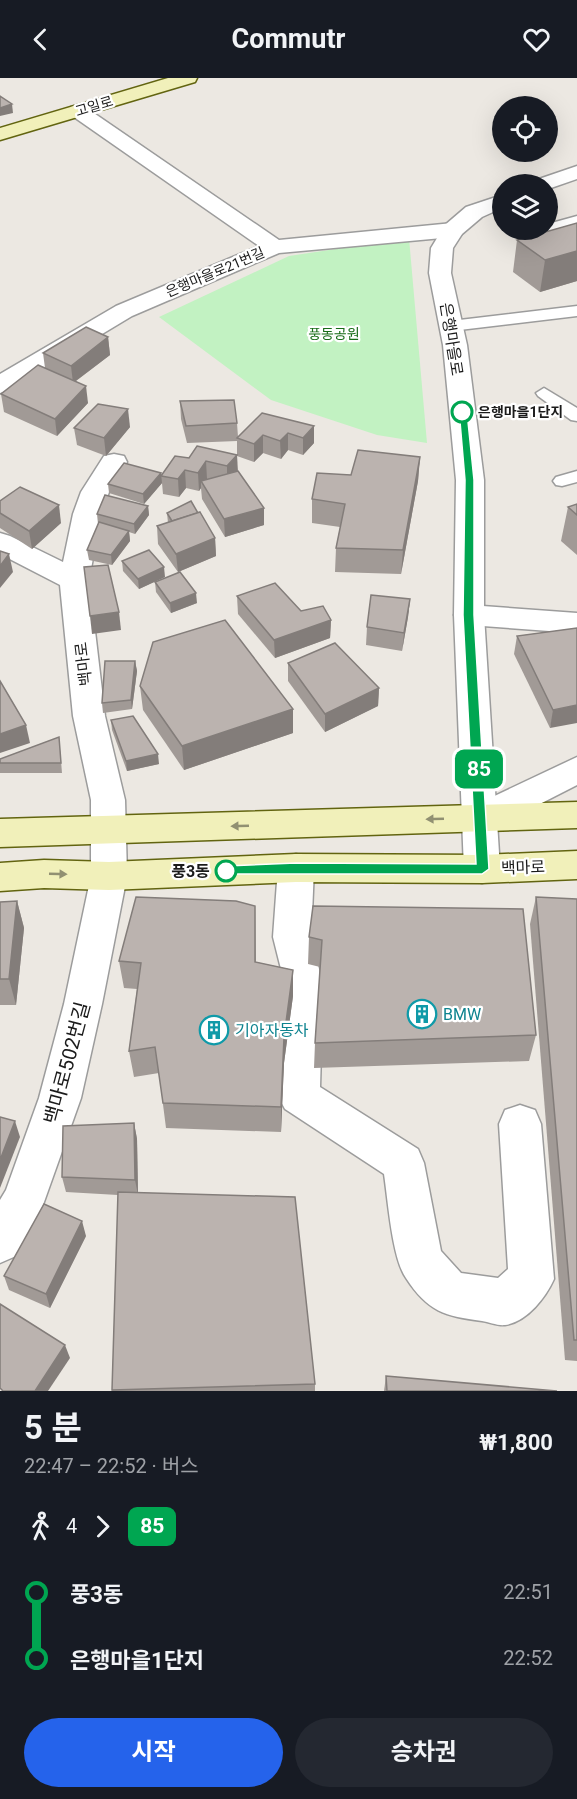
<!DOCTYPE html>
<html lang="ko">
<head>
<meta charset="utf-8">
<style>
	body { margin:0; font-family:Roboto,"Noto Sans KR",sans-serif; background:#242831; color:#f1f3f6; height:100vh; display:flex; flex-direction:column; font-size:22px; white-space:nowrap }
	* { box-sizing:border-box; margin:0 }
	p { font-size:20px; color:#9ea1a6 }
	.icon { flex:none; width:33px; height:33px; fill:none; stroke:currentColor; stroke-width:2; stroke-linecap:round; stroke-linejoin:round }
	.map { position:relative; height:1313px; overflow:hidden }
	.drawer { display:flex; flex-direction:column; background:#171b24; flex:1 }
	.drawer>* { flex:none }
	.badge { padding:0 12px; border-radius:9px; font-size:21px; line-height:39px }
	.fabs { position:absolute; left:492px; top:18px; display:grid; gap:12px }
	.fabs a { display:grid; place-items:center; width:66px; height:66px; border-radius:50%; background:#171b24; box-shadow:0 6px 24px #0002; font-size:30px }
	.map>.badge { position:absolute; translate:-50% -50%; box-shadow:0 0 0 3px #fff }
	.legs { display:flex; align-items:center; gap:9px; height:66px; padding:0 24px; font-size:20px }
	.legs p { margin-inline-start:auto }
	.head { display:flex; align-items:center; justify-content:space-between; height:102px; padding:0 24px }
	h1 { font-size:33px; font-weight:700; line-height:45px }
	.action { display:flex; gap:12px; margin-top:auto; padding:12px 24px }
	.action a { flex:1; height:69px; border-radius:36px; background:#2563eb; color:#fff; font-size:24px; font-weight:700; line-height:69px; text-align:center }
	.action a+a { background:#242831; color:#f1f3f6 }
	ul { padding:0 24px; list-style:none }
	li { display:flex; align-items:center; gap:21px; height:66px; font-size:22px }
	li i { display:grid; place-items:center; width:9px; height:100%; margin:0 8px; background:currentColor }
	li i::after { content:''; width:15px; height:15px; margin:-8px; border:4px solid; border-radius:50%; background:#171b24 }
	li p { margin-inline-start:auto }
	li:first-child i { background:linear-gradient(#0000 50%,currentColor 0) }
	li:last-child i { background:linear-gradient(currentColor 50%,#0000 0) }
	header { display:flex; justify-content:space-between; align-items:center; height:78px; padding:0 24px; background:#171b24; font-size:27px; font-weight:700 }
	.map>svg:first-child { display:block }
</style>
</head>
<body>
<header><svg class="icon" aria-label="back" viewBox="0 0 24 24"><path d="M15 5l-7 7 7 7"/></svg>Commutr<svg class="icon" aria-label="heart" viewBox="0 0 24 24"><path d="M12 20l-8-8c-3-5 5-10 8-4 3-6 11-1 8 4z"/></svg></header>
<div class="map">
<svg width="577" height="1313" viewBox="0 0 577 1313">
	<rect width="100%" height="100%" fill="#ece8e2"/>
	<path fill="#c2f2c2" d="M 409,160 L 427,365 L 377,357 L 271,322 L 159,239 L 289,178 Z"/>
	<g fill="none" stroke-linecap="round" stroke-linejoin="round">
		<g stroke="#9c9c9c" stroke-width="3">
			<g id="service">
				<path d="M 577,138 L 577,146 L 548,154 L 542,152 L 548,152 L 548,146 Z"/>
				<path d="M 577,228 L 577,238 L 451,253 L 443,248 L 451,243 Z"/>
				<path d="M 544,310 L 577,330 L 577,343 L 571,342 L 538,318 L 536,315 Z"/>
				<path d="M 577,393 L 577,404 L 562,408 L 556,407 L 553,403 L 556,399 Z"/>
			</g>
		</g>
		<g stroke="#9c9c9c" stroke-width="3">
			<g id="minor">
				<path d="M 78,27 L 85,29 L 279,162 L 453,145 L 461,147 L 464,152 L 461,157 L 453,159 L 279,175 L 132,238 L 9,312 L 0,315 L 0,296 L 116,228 L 259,168 L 71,37 L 68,33 L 71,29 Z"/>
				<path d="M 114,376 L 124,378 L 127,384 L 109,414 L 101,436 L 89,502 L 105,638 L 125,722 L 127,798 L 102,926 L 81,1020 L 39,1138 L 16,1178 L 0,1185 L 0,1122 L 6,1112 L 39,1020 L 64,926 L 91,798 L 91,722 L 73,638 L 60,507 L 0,476 L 0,455 L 10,458 L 63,484 L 73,436 L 81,414 L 104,378 Z"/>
				<path d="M 469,527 L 577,535 L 577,555 L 469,547 L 458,544 L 454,537 L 458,530 Z"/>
				<path d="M 577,679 L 577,707 L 493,750 L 481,753 L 469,750 L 464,740 L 469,730 Z"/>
				<path d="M 296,776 L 309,780 L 314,790 L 311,859 L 323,907 L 320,1009 L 418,1071 L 424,1085 L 441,1173 L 461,1195 L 498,1200 L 508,1191 L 499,1046 L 505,1032 L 520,1027 L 535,1032 L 541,1046 L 554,1201 C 546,1219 527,1244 505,1247 C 498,1248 489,1244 482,1243 C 445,1238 428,1234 406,1200 C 392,1180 388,1122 384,1096 L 285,1031 L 278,1018 L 285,907 L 273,859 L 278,790 L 283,780 Z"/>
			</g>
		</g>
		<g stroke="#9c9c9c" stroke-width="3">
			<g id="tertiary">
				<path d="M 577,88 L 577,101 L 548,111 L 548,106 L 533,106 L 536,102 Z"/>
				<path d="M 502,117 L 502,130 L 482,139 L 462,156 L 453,170 L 451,195 L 467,267 L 484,402 L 484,537 L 500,791 L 495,801 L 482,805 L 469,801 L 464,791 L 454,537 L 456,402 L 443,267 L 429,195 L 431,170 L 445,147 L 466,129 Z"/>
			</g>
		</g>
		<g stroke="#626410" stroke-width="3">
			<g id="secondary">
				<path d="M 168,0 L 197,0 L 195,4 L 0,62 L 0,50 Z"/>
				<path d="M 577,724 L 577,750 L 0,769 L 0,741 Z"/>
				<path d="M 577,773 L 577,801 L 482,805 L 296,804 L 109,812 L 44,810 L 0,813 L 0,785 L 44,782 L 109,784 L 296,776 L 482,777 Z"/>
			</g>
		</g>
		<use href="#service" fill="#fff" fill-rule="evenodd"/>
		<use href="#minor" fill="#fff" fill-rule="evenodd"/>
		<use href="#tertiary" fill="#fff" fill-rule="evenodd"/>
		<use href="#secondary" fill="#f1f0ba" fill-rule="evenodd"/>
	</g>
	<g fill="#a19a96">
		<path d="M 577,145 L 577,203 L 540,214 L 513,194 L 517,162 Z"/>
		<path d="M 108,259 L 110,277 L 76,303 L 88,325 L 57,358 L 4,334 L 1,316 L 45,290 L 43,275 Z"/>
		<path d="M 180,323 L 237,345 L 238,359 L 262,335 L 314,365 L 303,377 L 288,372 L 281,381 L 263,375 L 254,384 L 237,378 L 237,363 L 187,365 L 181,341 Z"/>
		<path d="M 130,349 L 106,378 L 77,367 L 74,350 Z"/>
		<path d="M 197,368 L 238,393 L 264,447 L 225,459 L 202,421 L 201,410 L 199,413 L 186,410 L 179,419 L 163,416 L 162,405 L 144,426 L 109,415 L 108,406 L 161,395 L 162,397 L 189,380 Z"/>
		<path d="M 420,379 L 418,403 L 401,496 L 335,494 L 336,470 L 340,449 L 312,445 L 312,421 L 351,397 Z"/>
		<path d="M 0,423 L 61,445 L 32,471 L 0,450 Z"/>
		<path d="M 577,426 L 577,477 L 561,463 L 568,429 Z"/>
		<path d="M 148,428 L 149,437 L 135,456 L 129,454 L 130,463 L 112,487 L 89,482 L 87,472 L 98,446 L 97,436 Z"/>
		<path d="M 167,435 L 198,435 L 215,460 L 216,478 L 178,494 L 158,466 L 157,448 L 168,445 Z"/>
		<path d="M 122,483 L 165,499 L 139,511 L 123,493 Z"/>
		<path d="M 155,504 L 197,525 L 171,535 L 156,514 Z"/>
		<path d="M 237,518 L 301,533 L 331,542 L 330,560 L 275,580 L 238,536 Z"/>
		<path d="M 410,521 L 408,539 L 402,573 L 366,567 L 367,549 Z"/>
		<path d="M 577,550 L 550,650 L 514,576 L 517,558 Z"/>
		<path d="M 135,583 L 137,593 L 132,631 L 103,635 L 102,625 Z"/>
		<path d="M 288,585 L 379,610 L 378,628 L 325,654 L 288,603 Z"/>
		<path d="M 140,608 L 293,631 L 293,655 L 184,692 L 143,632 Z"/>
		<path d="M 111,642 L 159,686 L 127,693 L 112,652 Z"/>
		<path d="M 59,659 L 62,695 L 0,695 L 0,681 Z"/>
		<path d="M 536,819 L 577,821 L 577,1283 L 565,1282 L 530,846 Z"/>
		<path d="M 17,823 L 24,850 L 16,927 L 0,927 L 0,824 Z"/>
		<path d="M 255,828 L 256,884 L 293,892 L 293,918 L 284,985 L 281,1054 L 166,1050 L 159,995 L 134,999 L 129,973 L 137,911 L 124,910 L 119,883 Z"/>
		<path d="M 523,831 L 536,957 L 529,983 L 314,990 L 315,965 L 320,889 L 308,886 L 309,859 Z"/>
		<path d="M 134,1045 L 137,1061 L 138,1114 L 315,1306 L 315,1313 L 112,1313 L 118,1117 L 66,1114 L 62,1099 Z"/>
		<path d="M 86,1158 L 50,1230 L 9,1212 L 4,1198 Z"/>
		<path d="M 386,1298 L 557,1313 L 384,1313 Z"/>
	</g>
	<g fill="#837d7a">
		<path d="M 12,26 L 13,35 L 0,38 L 0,30 Z"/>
		<path d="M 577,173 L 577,203 L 540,214 L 545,182 Z"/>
		<path d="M 108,259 L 110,277 L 73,305 L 71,288 Z"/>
		<path d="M 86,308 L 88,325 L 57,358 L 55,341 Z"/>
		<path d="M 128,331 L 130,349 L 106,378 L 104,360 Z"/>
		<path d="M 314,348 L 314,365 L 303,377 L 303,360 Z"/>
		<path d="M 288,355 L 288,372 L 281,381 L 280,363 Z"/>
		<path d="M 263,357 L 263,375 L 254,384 L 254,366 Z"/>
		<path d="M 237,377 L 238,394 L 227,406 L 227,388 Z"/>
		<path d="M 420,379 L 418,403 L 401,496 L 403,472 Z"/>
		<path d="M 206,383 L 207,401 L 201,403 L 201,410 L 199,413 L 198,395 Z"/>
		<path d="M 185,392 L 186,410 L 179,419 L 178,401 Z"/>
		<path d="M 161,395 L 162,405 L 144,426 L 143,416 Z"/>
		<path d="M 59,427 L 61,445 L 32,471 L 29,453 Z"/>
		<path d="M 148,428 L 149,437 L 135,456 L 134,446 Z"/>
		<path d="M 264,430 L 264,447 L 225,459 L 224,441 Z"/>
		<path d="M 129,453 L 130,463 L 112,487 L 111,477 Z"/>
		<path d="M 215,460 L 216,478 L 178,494 L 176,476 Z"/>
		<path d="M 9,476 L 13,494 L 0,510 L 0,488 Z"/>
		<path d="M 164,489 L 165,499 L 139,511 L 138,501 Z"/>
		<path d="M 196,515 L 197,525 L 171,535 L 170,525 Z"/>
		<path d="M 410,521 L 408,539 L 402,573 L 404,555 Z"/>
		<path d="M 119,534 L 121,552 L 92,556 L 90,538 Z"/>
		<path d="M 331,542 L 330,560 L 275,580 L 274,562 Z"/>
		<path d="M 135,583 L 137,593 L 132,631 L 131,622 Z"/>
		<path d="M 379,610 L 378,628 L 325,654 L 325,636 Z"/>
		<path d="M 577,627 L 577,645 L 550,650 L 553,632 Z"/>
		<path d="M 293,631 L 293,655 L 184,692 L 182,668 Z"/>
		<path d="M 26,647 L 30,665 L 0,675 L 0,656 Z"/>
		<path d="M 158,676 L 159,686 L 127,693 L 126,683 Z"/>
		<path d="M 17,823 L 24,850 L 16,927 L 9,901 Z"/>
		<path d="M 293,892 L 293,918 L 284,985 L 281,1054 L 281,1029 L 284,959 Z"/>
		<path d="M 15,1043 L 20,1059 L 0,1110 L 0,1082 Z"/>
		<path d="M 134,1045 L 137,1061 L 138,1117 L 135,1102 Z"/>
		<path d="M 82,1143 L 86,1158 L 50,1230 L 46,1216 Z"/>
		<path d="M 65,1267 L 70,1280 L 48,1313 L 35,1313 Z"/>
	</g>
	<g fill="#bbb3af" stroke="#837d7a" stroke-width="1.5">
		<path d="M 0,18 L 12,26 L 0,30 Z"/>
		<path d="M 577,145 L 577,173 L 545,182 L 517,162 Z"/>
		<path d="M 86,249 L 108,259 L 71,288 L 43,275 Z"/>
		<path d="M 38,287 L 86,308 L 55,341 L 1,316 Z"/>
		<path d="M 234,322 L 237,345 L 186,348 L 180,323 Z"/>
		<path d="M 98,326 L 128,331 L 104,360 L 74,350 Z"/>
		<path d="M 262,335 L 314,348 L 303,360 L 288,355 L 280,363 L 263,357 L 254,366 L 237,360 Z"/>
		<path d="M 197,368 L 237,377 L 227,388 L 206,383 L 198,395 L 185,392 L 178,401 L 161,398 L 175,378 L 189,380 Z"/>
		<path d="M 358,372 L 420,379 L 403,472 L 336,470 L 345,426 L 312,421 L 317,395 L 351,397 Z"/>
		<path d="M 124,385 L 161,395 L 143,416 L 108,406 Z"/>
		<path d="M 238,393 L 264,430 L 224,441 L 201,403 Z"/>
		<path d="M 20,409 L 59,427 L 29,453 L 0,435 L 0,423 Z"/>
		<path d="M 105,417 L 148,428 L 134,446 L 97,436 Z"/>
		<path d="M 191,423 L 198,435 L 172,443 L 167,435 Z"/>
		<path d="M 577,426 L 577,437 L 568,429 Z"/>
		<path d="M 200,434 L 215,460 L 176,476 L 157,448 Z"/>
		<path d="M 99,444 L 129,453 L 111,477 L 87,472 Z"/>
		<path d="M 149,472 L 164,489 L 138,501 L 122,483 Z"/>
		<path d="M 0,473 L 9,476 L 0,488 Z"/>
		<path d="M 108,487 L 119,534 L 90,538 L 84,489 Z"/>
		<path d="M 180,494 L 196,515 L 170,525 L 155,504 Z"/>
		<path d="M 275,505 L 301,533 L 323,528 L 331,542 L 274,562 L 237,518 Z"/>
		<path d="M 371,517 L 410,521 L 404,555 L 367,549 Z"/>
		<path d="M 225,542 L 293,631 L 182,668 L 140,608 L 153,564 Z"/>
		<path d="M 577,550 L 577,627 L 553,632 L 517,558 Z"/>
		<path d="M 335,565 L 379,610 L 325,636 L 288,585 Z"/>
		<path d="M 105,583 L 135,583 L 131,622 L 102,625 Z"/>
		<path d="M 0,603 L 26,647 L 0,656 Z"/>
		<path d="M 133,638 L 158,676 L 126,683 L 111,642 Z"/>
		<path d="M 59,659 L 61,685 L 0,685 L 0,681 Z"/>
		<path d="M 136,819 L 236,823 L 255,828 L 255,884 L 293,892 L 284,959 L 281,1029 L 163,1025 L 155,969 L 129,973 L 141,885 L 119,883 Z"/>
		<path d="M 536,819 L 577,821 L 577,1262 L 574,1262 Z"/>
		<path d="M 17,823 L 9,901 L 0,901 L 0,824 Z"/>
		<path d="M 313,828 L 523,831 L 536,957 L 315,965 L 322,862 L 309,859 Z"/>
		<path d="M 0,1039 L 15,1043 L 0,1082 Z"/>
		<path d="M 134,1045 L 135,1102 L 62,1099 L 63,1048 Z"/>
		<path d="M 118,1114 L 295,1119 L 315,1306 L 112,1312 Z"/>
		<path d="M 44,1126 L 82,1143 L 46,1216 L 4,1198 Z"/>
		<path d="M 0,1226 L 65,1267 L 35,1313 L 3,1313 L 0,1310 Z"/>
		<path d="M 386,1298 L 557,1313 L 387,1313 Z"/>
	</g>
	<defs><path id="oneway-solid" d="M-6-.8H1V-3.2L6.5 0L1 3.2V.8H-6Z" transform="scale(1.5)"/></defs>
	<g fill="#919072">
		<use href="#oneway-solid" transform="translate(435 741) rotate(178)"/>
		<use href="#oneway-solid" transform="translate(240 748) rotate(178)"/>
		<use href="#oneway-solid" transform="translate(58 796) rotate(2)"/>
	</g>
	<path fill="#00a651" stroke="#fff" stroke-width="1.5" d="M 459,332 L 467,334 L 474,402 L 474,537 L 489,791 L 482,796 L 221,796 L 219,793 L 221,789 L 226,788 L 296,785 L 476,786 L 463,537 L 465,402 Z"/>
	<defs>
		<g id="building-ring" transform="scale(1.5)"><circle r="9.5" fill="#fff" stroke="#0f9aa8" stroke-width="1.5"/><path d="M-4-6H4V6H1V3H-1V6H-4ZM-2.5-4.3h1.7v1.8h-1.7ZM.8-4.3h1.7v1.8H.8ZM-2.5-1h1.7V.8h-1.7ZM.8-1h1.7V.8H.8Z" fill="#0f9aa8"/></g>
	</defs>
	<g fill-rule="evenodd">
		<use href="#building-ring" x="422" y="936"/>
		<use href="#building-ring" x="214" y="952"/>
	</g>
	<g fill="#fff" stroke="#00a651" stroke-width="3">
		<circle cx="462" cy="334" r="10"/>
		<circle cx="226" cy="793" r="10"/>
	</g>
	<g text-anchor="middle" stroke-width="4.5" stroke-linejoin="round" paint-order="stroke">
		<g font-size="14" fill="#1b1b1b" stroke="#fff">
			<text transform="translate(94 28) rotate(-17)" y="5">고일로</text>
			<text transform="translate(215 194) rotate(-23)" y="5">은행마을로21번길</text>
		</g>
		<g font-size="14" fill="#176c17" stroke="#fff">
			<text x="334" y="261">풍동공원</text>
		</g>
		<g font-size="14" font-weight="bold" fill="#1b1b1b" stroke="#fff" text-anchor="start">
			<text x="478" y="339">은행마을1단지</text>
		</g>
		<g font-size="16" fill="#1b1b1b" stroke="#fff">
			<text transform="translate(452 261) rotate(81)" y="6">은행마을로</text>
			<text transform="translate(83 586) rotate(-97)" y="6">백마로</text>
			<text transform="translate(523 789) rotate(-2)" y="6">백마로</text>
		</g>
		<g font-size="16" font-weight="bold" fill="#1b1b1b" stroke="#fff" text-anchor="end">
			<text x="210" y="799">풍3동</text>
		</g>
		<g font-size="16" fill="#0d838f" stroke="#fff" text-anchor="start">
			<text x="443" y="942">BMW</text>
			<text x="235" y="958">기아자동차</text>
		</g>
		<g font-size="20" fill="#1b1b1b" stroke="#fff">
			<text transform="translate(67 985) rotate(-75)" y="7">백마로502번길</text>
		</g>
	</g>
</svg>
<div class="fabs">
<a><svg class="icon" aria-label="locate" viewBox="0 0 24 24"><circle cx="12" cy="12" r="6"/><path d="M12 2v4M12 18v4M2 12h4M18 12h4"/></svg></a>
<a><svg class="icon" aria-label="layers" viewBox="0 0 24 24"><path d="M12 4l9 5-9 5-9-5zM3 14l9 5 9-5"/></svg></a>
</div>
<b class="badge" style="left:479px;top:691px;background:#00a651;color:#fff">85</b>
</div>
<section class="drawer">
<div class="head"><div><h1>5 분</h1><p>22:47 – 22:52 · 버스</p></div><b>₩1,800</b></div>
<div class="legs"><svg class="icon" aria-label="walk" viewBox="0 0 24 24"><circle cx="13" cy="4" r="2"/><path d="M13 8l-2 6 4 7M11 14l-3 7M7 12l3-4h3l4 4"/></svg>4<svg class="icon" aria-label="forward" viewBox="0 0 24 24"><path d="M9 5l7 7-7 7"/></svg><b class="badge" style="background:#00a651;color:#fff">85</b></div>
<ul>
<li><i style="color:#00a651"></i><b>풍3동</b><p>22:51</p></li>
<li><i style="color:#00a651"></i><b>은행마을1단지</b><p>22:52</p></li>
</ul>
<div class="action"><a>시작</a><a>승차권</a></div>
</section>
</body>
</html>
